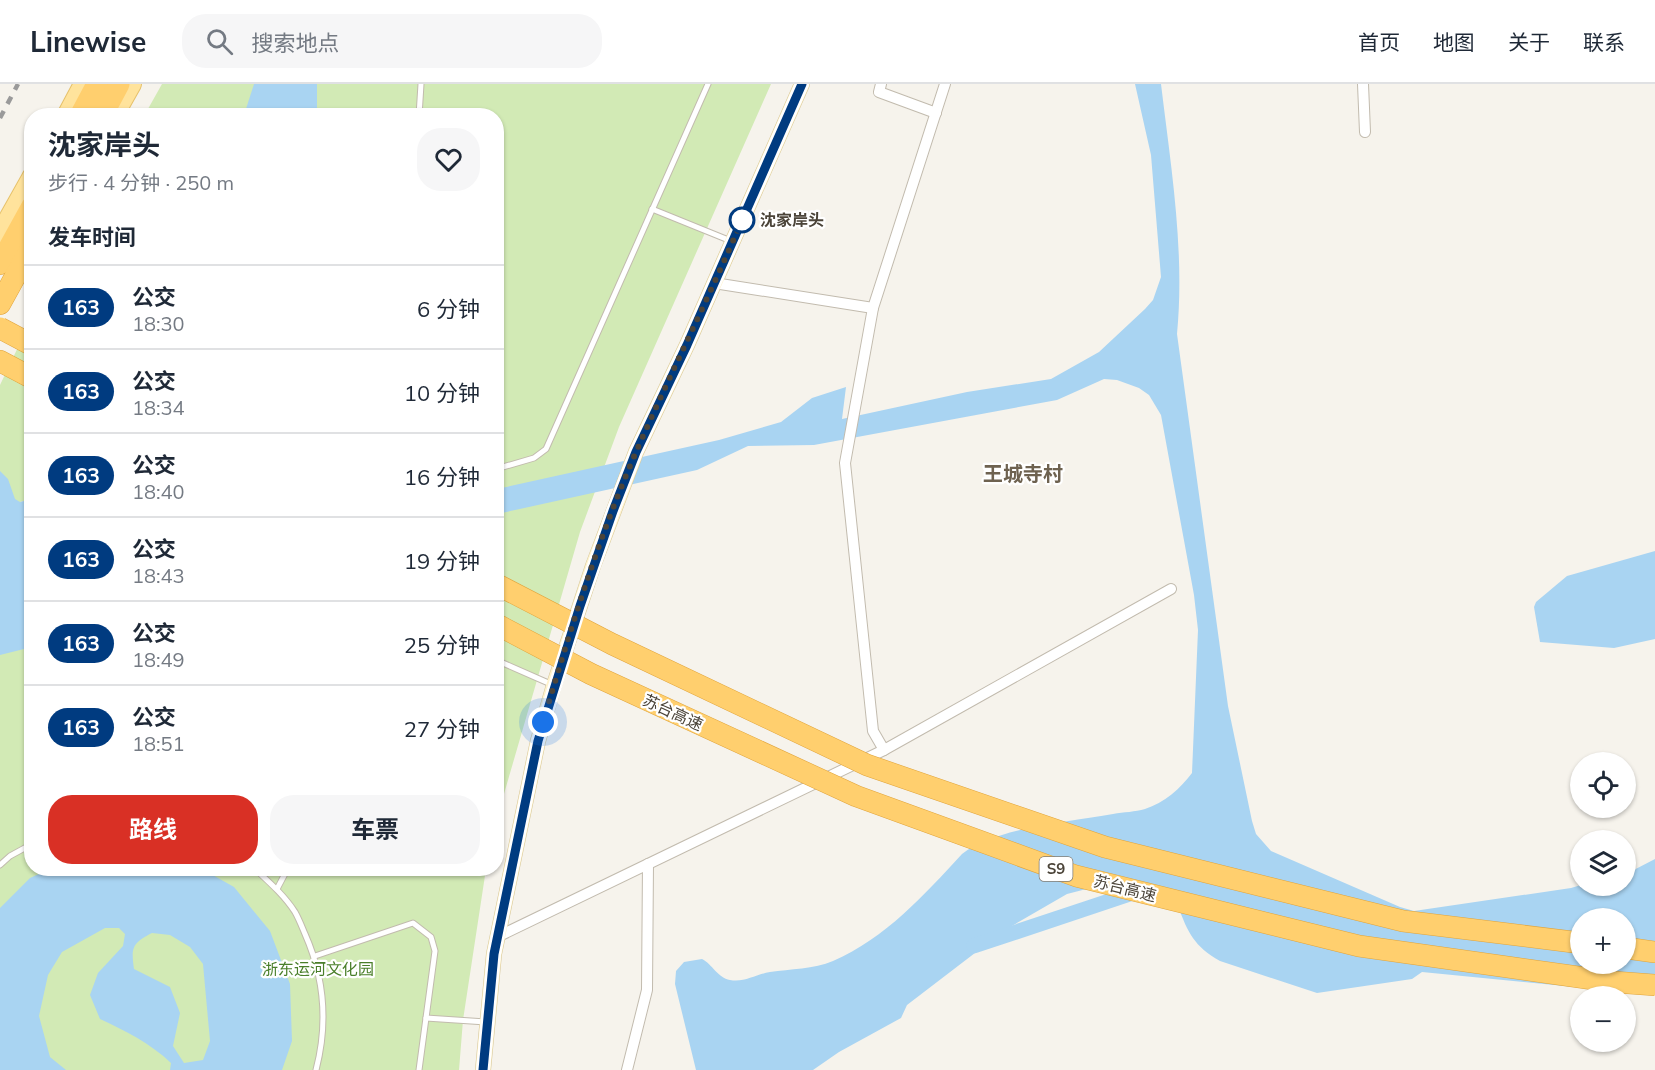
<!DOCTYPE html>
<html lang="zh">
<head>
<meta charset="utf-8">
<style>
	body { margin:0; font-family:Mulish,"Noto Sans SC",sans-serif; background:#f6f6f7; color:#1f2937; height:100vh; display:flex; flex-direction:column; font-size:22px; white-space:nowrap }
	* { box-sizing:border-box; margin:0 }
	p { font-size:20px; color:#747a83 }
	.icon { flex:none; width:33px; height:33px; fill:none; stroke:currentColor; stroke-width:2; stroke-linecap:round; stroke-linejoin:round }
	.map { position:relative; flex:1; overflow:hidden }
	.side { position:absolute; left:24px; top:24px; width:480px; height:768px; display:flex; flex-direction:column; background:#fff; border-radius:24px; box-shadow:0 2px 4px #0004 }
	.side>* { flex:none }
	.badge { padding:0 12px; border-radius:20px; font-size:21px; line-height:39px }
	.fabs { position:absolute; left:1570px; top:668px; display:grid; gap:12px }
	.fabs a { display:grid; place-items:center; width:66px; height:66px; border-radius:50%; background:#fff; box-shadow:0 2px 4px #0004; font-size:30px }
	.you { position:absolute; width:30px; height:30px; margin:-15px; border:4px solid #fff; border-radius:50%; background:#1a73e8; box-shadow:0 0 0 9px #1a73e833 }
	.map>.badge { position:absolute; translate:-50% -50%; box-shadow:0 0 0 3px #fff }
	h2 { padding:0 24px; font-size:22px; line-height:54px }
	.round { display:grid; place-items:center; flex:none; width:63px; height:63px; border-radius:24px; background:#f6f6f7 }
	.headline { display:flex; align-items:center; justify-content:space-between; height:102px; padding:0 24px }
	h1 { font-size:28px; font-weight:700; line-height:45px }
	.primary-button { display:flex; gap:12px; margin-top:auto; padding:12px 24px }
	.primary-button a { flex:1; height:69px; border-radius:24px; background:#d93025; color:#fff; font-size:24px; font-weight:700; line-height:69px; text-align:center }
	.primary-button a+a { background:#f6f6f7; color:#1f2937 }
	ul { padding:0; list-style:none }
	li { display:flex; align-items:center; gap:18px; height:84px; padding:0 24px; border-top:2px solid #e0e1e3 }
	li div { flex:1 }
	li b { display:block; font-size:22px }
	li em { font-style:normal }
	li .badge { min-width:66px; font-weight:700; text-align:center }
	header { display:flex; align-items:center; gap:36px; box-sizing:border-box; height:84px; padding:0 30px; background:#fff; border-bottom:2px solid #e0e1e3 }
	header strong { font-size:28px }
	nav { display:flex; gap:33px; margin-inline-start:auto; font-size:21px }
	.search { width:420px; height:54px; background:#f6f6f7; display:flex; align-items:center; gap:15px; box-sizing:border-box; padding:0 21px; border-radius:24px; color:#747a83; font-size:22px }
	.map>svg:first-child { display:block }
</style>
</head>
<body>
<header>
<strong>Linewise</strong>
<div class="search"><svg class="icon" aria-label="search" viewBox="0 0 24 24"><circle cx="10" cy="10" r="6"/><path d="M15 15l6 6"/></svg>搜索地点</div>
<nav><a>首页</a><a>地图</a><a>关于</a><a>联系</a></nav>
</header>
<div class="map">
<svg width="1655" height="986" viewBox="0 0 1655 986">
	<rect width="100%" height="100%" fill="#f6f3ec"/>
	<g fill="#d2eab5">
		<path d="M 162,0 L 257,0 L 245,31 L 144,32 Z"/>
		<path d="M 296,0 L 771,0 L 619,343 L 580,448 L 497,734 L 496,32 L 294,32 Z"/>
		<path d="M 31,236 L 31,415 L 20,418 L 0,449 L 0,301 Z"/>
		<path d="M 31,517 L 32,784 L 486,785 L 463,936 L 459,986 L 0,986 L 0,542 Z"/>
	</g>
	<g fill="#a9d4f2" fill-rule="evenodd">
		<path d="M 254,0 L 317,0 L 317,31 L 244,31 Z"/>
		<path d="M 1135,0 L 1161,0 C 1171,83 1185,167 1177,250 L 1228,622 L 1252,737 L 1256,750 L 1271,767 L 1400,823 L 1414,827 L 1571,804 L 1581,801 L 1626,801 L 1626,790 L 1655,775 L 1655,911 L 1422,888 L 1412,895 L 1317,909 L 1220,877 C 1194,862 1188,849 1178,822 L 1102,801 L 1067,810 L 1005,846 L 907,921 L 901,934 L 839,968 L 813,986 L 696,986 L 675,900 L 676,887 L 684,878 L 702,875 C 712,880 718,894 730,896 C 744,899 757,890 770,888 C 790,885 814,885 833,877 C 886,854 924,811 962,770 C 997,743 1070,738 1113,730 C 1124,728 1135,728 1145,725 C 1164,719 1181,704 1192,689 L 1198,546 L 1194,511 L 1161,331 L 1149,311 L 1139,304 L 1117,296 L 1104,295 L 1057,316 L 814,361 L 748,362 L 697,386 L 497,430 L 497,405 L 719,356 L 781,338 L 812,314 L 846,303 L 842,335 L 967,308 L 1051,295 L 1099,268 L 1145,225 L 1153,216 L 1161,193 L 1151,71 ZM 1581,834 L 1626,834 L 1626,879 L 1581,879 Z"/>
		<path d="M 0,387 L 8,395 L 15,415 L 20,418 L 31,415 L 32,563 L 0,571 Z"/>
		<path d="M 1655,467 L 1655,555 L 1614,564 L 1540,558 L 1534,523 L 1536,518 L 1567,492 Z"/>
		<path d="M 50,785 L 202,785 L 234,803 L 270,847 L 290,900 L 292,957 L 282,986 L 170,986 L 171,979 C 150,959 126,947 100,935 L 90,911 L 98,889 L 123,862 L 125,850 L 119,844 L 105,844 L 62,868 L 48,891 L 39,932 L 50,973 L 66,986 L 0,986 L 0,824 L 30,794 ZM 152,849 L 170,851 L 190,863 L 203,880 L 210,957 L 203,976 L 184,979 L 173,962 L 180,929 L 170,903 L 134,885 C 131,864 132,859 152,849 Z"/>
	</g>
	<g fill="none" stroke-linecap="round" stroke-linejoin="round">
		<path stroke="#a9d4f2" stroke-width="15" d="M 974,862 L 1136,808"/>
		<g stroke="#c2bbae" stroke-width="7">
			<g id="lane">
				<path d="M 419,32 L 421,0"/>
				<path d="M 652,125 L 731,157"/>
				<path d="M 496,385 L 534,374 L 546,365 L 708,0"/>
				<path d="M 496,576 L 553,601"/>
				<path d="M 0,781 L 10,772 L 32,760"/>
				<path d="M 254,784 C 269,798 284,811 295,828 C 299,835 302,843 305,850 C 324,893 328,940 316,986"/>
				<path d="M 277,805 L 288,784"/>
				<path d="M 315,872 L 413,839 L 431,853 L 435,867 L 419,986"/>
				<path d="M 426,934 L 486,938"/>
			</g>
		</g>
		<g stroke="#c2bbae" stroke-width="12">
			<g id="street">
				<path d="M 881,0 L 879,8 L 936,29"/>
				<path d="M 1363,0 L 1365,48"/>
				<path d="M 714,199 L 873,224"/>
				<path d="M 884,666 L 873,647 L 845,379 L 873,224 L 945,0"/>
				<path d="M 497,853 L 884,666 L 1171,505"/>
				<path d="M 627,986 L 647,906 L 648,780"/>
			</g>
		</g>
		<g stroke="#d6c79b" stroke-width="16">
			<path id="secondary" d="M 483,986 L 494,870 L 538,657 L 554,601 L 593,482 L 636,368 L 687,261 L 802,0"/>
		</g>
		<g stroke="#e6c16a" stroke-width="20">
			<g id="primary">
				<path d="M 66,32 L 83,0"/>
				<path d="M 114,32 L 132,0"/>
				<path d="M 0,149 L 32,92"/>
			</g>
		</g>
		<g stroke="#e0a43c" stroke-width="22">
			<g id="highway">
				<path d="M 80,32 L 97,0"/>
				<path d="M 102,32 L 119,0"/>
				<path d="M 0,180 L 32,122"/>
				<path d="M 0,220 L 32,162"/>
				<path d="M 0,277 L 32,294"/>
				<path d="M 1626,864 L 1655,868"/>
			</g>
		</g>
		<use href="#lane" stroke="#fff" stroke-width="5"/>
		<use href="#street" stroke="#fff" stroke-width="10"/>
		<use href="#secondary" stroke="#fff3cd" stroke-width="15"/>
		<use href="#primary" stroke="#ffe39c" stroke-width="18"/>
		<use href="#highway" stroke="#ffcf6e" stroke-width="21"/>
		<path stroke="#9a9a9a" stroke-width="4.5" stroke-dasharray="8 8" stroke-linecap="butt" d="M 0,34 L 18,0"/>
		<g stroke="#e0a43c" stroke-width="22" stroke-linecap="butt">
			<g id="highway-bridge">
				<path d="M 0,244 L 32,261"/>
				<path d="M 496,500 L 612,560 L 867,681 L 1105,763 L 1403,837 L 1581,859"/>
				<path d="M 496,540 L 591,590 L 856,712 L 1076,792 L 1359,862 L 1614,898 L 1655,901"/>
			</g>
		</g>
		<use href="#highway-bridge" stroke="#ffcf6e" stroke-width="21"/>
	</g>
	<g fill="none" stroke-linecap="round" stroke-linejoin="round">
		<g stroke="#fff" stroke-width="14">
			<path id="line" d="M 483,986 L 494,870 L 538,657 L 580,522 L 613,427 L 636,368 L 687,261 L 802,0"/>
		</g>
		<use href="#line" stroke="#003b80" stroke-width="9"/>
		<path stroke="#4b4439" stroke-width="6" stroke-dasharray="0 10.8" d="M 543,638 C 570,547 598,455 636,368 C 670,290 709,214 742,136"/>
	</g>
	<circle fill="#fff" stroke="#003b80" stroke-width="3" cx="742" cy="136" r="12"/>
	<g text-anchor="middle" stroke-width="4.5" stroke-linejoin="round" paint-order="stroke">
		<rect fill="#fff" stroke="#817c74" stroke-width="1.5" x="1039.5" y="773" width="33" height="24" rx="4.5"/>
		<g font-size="15" font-weight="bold" fill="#4b4439">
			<text x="1056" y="790">S9</text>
		</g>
		<g font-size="16" font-weight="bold" fill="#4b4439" stroke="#fff" text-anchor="start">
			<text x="760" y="142">沈家岸头</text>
		</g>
		<g font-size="16" fill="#4b4439" stroke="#fff">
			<text transform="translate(673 628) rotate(25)" y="6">苏台高速</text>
			<text transform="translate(1125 804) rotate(14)" y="6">苏台高速</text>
		</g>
		<g font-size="16" fill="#4a7f2a" stroke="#fff">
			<text x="318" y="891">浙东运河文化园</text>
		</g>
		<g font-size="20" font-weight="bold" fill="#6e6250" stroke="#fff">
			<text x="1023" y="397">王城寺村</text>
		</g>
	</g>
</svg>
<div class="fabs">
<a><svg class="icon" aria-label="locate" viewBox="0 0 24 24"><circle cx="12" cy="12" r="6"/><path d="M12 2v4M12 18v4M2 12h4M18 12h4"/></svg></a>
<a><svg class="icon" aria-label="layers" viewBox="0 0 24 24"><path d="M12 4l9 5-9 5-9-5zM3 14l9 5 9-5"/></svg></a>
<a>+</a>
<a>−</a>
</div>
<div class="you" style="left:543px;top:638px"></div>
<section class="side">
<div class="headline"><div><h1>沈家岸头</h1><p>步行 · 4 分钟 · 250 m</p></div><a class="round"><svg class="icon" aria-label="heart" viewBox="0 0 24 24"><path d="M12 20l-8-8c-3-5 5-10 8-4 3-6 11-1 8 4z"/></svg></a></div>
<h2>发车时间</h2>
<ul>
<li><span class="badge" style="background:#003b80;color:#fff">163</span><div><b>公交</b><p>18:30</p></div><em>6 分钟</em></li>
<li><span class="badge" style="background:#003b80;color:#fff">163</span><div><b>公交</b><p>18:34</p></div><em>10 分钟</em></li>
<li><span class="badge" style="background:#003b80;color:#fff">163</span><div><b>公交</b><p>18:40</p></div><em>16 分钟</em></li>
<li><span class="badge" style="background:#003b80;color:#fff">163</span><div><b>公交</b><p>18:43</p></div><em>19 分钟</em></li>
<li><span class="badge" style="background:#003b80;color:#fff">163</span><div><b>公交</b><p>18:49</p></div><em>25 分钟</em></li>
<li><span class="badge" style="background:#003b80;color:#fff">163</span><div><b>公交</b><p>18:51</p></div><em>27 分钟</em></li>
</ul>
<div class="primary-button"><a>路线</a><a>车票</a></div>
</section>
</div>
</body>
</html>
